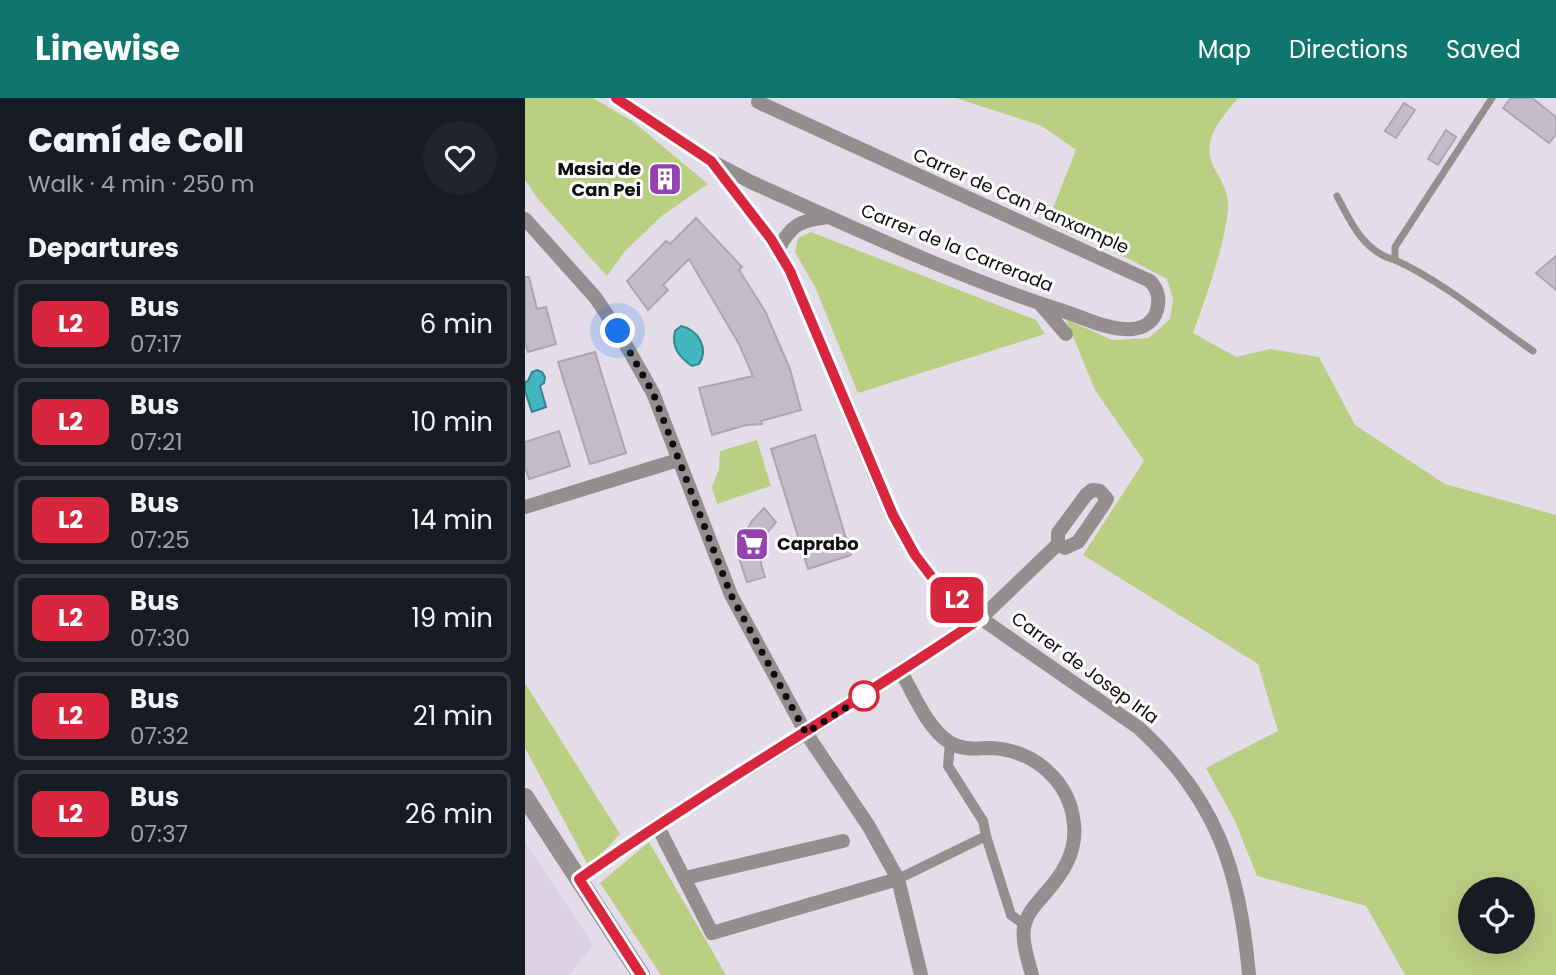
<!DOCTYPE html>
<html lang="en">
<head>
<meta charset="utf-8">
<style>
	body { margin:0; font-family:Poppins,sans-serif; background:#20242c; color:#f1f3f6; height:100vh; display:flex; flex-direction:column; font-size:26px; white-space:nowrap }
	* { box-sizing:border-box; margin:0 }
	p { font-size:23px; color:#9ea1a6 }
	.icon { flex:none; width:38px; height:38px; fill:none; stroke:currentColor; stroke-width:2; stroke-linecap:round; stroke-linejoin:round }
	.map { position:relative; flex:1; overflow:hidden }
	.side { display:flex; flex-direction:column; background:#171b24; width:525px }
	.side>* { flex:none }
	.badge { padding:0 14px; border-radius:10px; font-size:24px; line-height:46px }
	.controls { position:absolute; left:933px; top:779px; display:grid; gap:14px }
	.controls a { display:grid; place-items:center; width:77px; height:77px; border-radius:50%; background:#171b24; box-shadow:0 7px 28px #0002; font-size:35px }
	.you { position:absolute; width:35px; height:35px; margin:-18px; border:5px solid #fff; border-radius:50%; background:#1a73e8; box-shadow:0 0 0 10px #1a73e833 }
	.map>.badge { position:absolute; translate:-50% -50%; box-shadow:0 0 0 4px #fff }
	h2 { padding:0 28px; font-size:26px; line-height:63px }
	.round { display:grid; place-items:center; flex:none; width:74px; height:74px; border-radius:37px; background:#20242c }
	.head { display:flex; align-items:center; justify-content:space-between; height:119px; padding:0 28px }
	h1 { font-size:33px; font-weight:800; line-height:52px }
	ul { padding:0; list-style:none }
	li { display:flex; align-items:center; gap:21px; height:88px; margin:0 14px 10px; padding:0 14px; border:4px solid #363941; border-radius:10px }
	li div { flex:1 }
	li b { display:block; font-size:26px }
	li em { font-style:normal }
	li .badge { min-width:77px; font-weight:700; text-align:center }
	header { display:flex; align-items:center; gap:42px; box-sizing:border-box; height:98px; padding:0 35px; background:#0f766e; color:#fff }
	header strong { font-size:33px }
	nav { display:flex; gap:38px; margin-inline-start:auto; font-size:24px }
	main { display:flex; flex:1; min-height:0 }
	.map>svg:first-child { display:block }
</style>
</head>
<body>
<header>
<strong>Linewise</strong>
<nav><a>Map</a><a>Directions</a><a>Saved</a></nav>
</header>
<main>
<section class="side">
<div class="head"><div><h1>Camí de Coll</h1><p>Walk · 4 min · 250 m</p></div><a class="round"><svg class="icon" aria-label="heart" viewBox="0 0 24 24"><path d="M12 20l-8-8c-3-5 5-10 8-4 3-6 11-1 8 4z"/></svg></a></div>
<h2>Departures</h2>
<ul>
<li><span class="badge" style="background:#d7263d;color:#fff">L2</span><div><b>Bus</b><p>07:17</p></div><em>6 min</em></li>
<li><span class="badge" style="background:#d7263d;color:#fff">L2</span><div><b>Bus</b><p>07:21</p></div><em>10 min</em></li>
<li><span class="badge" style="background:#d7263d;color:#fff">L2</span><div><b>Bus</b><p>07:25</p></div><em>14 min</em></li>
<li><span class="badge" style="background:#d7263d;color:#fff">L2</span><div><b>Bus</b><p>07:30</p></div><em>19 min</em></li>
<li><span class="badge" style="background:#d7263d;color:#fff">L2</span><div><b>Bus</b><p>07:32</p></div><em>21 min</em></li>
<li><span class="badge" style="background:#d7263d;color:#fff">L2</span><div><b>Bus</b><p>07:37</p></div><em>26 min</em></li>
</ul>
</section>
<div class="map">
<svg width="1031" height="877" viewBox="0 0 1031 877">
	<rect width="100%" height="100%" fill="#e3dce9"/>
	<path fill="#dbd0e4" d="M 0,744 L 68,847 L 44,877 L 0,877 Z"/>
	<g fill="#bbcf83" fill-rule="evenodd">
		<path d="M 0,0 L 68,0 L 107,23 L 183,86 L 138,117 L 100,153 L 82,178 L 13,101 L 0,82 Z"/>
		<path d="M 431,0 L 713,0 C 694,23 673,45 692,75 C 698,85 704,98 703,110 C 700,147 681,199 668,235 L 711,259 L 745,251 L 794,259 L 830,327 L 920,386 L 1031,417 L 1031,877 L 880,877 L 841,808 L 732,778 L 710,723 L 681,670 L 753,633 L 733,566 L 558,457 L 619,363 L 570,292 L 541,221 L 587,242 L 624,240 L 645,221 L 648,201 L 642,181 L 606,162 L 522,125 L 551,52 L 517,28 ZM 945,791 L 998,791 L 998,844 L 945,844 Z"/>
		<path d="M 286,134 L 511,222 L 520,236 L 333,295 L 291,191 L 270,154 L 273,140 Z"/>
		<path d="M 232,342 L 246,388 L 192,406 L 187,389 L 194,371 L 195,353 Z"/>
		<path d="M 0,585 L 95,736 L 64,769 L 0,650 Z"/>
		<path d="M 124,744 L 201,877 L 136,877 L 75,785 Z"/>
	</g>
	<g fill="#43b7c0" stroke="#34848c" stroke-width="2">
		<path d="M 156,228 C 174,232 184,251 174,266 L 167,268 C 154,259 146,249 150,233 Z"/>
		<path d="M 12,272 L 17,274 L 20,279 L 19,285 L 15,288 L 21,309 L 7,314 L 0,293 L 0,284 L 3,283 L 7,274 Z"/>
	</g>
	<g fill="#c3bcc9" stroke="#ada6b2" stroke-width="2">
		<path d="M 986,0 L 1007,0 L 1031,19 L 1031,36 L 1024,45 L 978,10 Z"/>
		<path d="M 879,5 L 890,12 L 871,40 L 860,33 Z"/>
		<path d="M 921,32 L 931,39 L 913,67 L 903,61 Z"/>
		<path d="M 149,66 L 153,93 L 131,95 L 128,68 Z"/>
		<path d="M 171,120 L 217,169 L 214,172 L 240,213 L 265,271 L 276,312 L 236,323 L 237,326 L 221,327 L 187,337 L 174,290 L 228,278 L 214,246 L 164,161 L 138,187 L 143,192 L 123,212 L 102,183 L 141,143 L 145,146 Z"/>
		<path d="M 1031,158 L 1031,192 L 1011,175 Z"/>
		<path d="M 0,179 L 4,179 L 12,211 L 21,209 L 31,246 L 3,254 L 0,245 Z"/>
		<path d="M 70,254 L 101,355 L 65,366 L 33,264 Z"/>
		<path d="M 34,333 L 45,368 L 4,381 L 0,369 L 0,344 Z"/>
		<path d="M 290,337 L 326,457 L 283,471 L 246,351 Z"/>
		<path d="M 239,410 L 251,424 L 241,436 L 236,452 L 236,466 L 240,479 L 222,484 L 214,460 L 218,439 L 227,423 Z"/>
	</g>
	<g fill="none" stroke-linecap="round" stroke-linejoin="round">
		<g stroke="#958e8f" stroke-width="7">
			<path d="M 967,0 L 870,149 L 870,162 C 917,183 966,224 1008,253"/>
			<path d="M 812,98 C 826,125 839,154 870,162"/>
		</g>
		<g stroke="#958e8f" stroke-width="10">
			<path d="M 461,738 L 486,817 L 499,826"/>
			<path d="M 373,781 L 461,738 L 458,723 L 423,668 L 425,645"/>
		</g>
		<g stroke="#958e8f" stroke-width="14">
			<path d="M 91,0 L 186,63 L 226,84 C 326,129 428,177 532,211 C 553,217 577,230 599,231 C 614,232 628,227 632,212 C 635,199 633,192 625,183 L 233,4"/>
			<path d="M 189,67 L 246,140 L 265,173 L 351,380 L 367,417 L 390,457 L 409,482 L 438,508 L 614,630 C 692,702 715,773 724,877"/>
			<path d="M 0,121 L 70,199 L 93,233 L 128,295 L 206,497 L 281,635 L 343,727 L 373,781 L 396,877"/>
			<path d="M 253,152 C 266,126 276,122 304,119"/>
			<path d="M 515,206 L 541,236"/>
			<path d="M 0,409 L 153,362"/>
			<path d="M 376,574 C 389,596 402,630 424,644 C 438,653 451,650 466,650 C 509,652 545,683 549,726 C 552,755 537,777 518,798 C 510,807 501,817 499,830 C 497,845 503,862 507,877"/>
			<path d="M 132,727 L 187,835 L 373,781"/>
			<path d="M 160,780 L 318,743"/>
			<path d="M 54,781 L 132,727 L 281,635 L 456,520 L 533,446 L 533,435 L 561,397 L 567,392 L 575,393 L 582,401 L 579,406 L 553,444 L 540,450 L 533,446"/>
		</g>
		<path stroke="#958e8f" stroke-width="18" d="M 0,699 L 116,877"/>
	</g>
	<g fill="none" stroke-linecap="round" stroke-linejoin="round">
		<g stroke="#fff" stroke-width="16">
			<path id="line" d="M 91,0 L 186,63 L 246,141 L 265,173 L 368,417 L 390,457 L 409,482 L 438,508 L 456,520 C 324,610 185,689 54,781 L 116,877"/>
		</g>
		<use href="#line" stroke="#d7263d" stroke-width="10"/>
		<path stroke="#100d11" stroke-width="7" stroke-dasharray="0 12.6" d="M 93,233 L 128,295 L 206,497 L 281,635 L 339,598"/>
	</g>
	<defs>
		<g id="building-square" transform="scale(1.75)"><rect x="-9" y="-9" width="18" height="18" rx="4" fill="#9542b1" stroke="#fff"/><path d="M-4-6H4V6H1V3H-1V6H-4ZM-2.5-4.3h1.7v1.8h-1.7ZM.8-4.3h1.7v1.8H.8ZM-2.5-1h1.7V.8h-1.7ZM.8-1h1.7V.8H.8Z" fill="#fff"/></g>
		<g id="supermarket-square" transform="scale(1.75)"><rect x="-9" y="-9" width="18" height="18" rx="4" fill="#9542b1" stroke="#fff"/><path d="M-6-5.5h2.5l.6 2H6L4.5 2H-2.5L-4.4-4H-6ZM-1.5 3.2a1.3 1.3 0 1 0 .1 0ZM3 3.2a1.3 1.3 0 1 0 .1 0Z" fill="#fff"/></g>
	</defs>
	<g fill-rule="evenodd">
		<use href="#building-square" x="140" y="81"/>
		<use href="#supermarket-square" x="227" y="446"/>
	</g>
	<circle fill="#fff" stroke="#d7263d" stroke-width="3.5" cx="339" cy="598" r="14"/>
	<g text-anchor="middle" stroke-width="6" stroke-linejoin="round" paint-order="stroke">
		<g font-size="18" font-weight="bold" fill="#100d11" stroke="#fff" text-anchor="end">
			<text x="116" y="77">Masia de<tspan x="116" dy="21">Can Pei</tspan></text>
			<text x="252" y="452" text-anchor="start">Caprabo</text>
		</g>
		<g font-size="18" fill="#100d11" stroke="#fff">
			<text transform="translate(496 103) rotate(24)" y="6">Carrer de Can Panxample</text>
			<text transform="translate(432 150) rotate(22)" y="6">Carrer de la Carrerada</text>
			<text transform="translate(560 570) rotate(36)" y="6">Carrer de Josep Irla</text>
		</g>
	</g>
</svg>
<div class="controls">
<a><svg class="icon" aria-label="locate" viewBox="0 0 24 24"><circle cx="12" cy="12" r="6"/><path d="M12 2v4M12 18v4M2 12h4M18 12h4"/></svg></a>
</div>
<div class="you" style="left:93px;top:233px"></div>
<b class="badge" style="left:432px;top:502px;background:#d7263d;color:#fff">L2</b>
</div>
</main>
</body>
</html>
